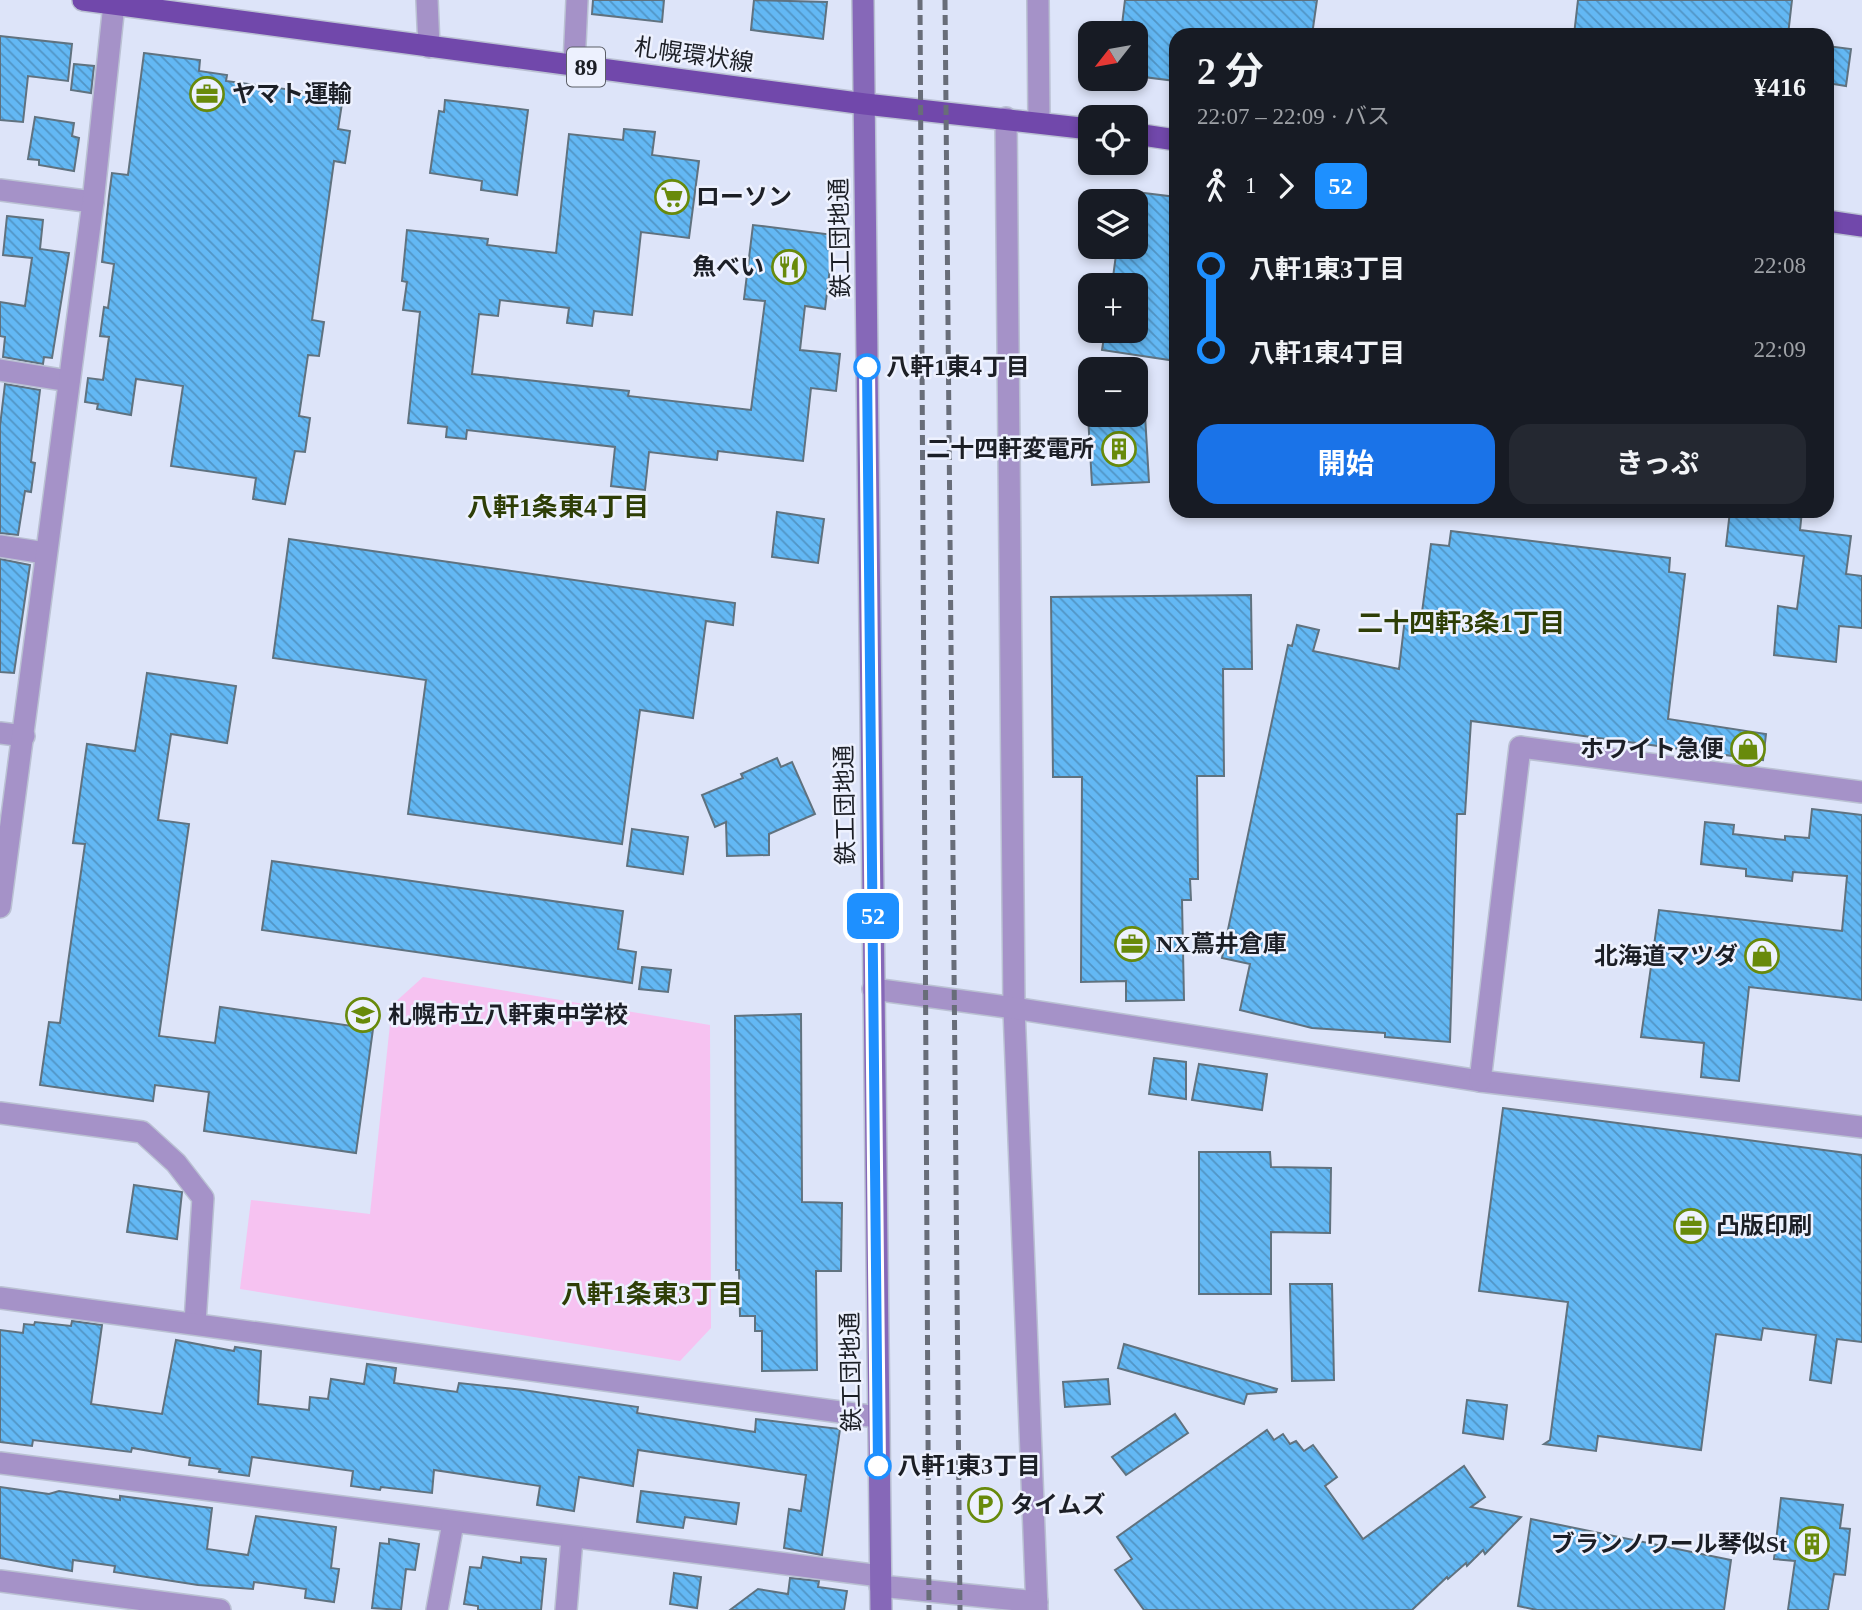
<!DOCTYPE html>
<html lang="ja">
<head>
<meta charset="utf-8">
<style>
	body { margin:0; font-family:"Times New Roman","Noto Sans JP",serif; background:#242831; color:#f1f3f6; height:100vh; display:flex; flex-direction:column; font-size:26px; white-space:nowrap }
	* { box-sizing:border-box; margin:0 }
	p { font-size:23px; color:#9ea1a6 }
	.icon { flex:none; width:38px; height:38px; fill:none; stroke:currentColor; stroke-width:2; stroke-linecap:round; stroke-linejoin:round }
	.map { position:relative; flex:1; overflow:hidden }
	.sheet { position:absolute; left:1169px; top:28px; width:665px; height:490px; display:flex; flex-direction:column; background:#171b24; border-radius:21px; box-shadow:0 4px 10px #0003 }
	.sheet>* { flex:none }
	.badge { padding:0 14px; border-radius:10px; font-size:24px; line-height:46px }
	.needle { width:46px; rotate:239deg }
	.tools { position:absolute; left:1078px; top:21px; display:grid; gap:14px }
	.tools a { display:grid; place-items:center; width:70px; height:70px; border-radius:14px; background:#171b24; box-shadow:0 4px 10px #0003; font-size:35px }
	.map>.badge { position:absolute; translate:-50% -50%; box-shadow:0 0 0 4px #fff }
	.legs { display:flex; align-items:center; gap:10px; height:77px; padding:0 28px; font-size:23px }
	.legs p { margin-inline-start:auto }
	.head { display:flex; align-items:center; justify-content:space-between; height:119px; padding:0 28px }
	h1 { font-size:38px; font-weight:700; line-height:52px }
	.action { display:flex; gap:14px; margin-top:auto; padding:14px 28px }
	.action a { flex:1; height:80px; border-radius:21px; background:#1a73e8; color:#fff; font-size:28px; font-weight:700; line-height:80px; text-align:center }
	.action a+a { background:#242831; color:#f1f3f6 }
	ul { padding:0 28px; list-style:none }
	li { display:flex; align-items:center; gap:24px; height:84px; font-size:26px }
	li i { display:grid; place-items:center; width:10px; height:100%; margin:0 9px; background:currentColor }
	li i::after { content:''; width:18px; height:18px; margin:-9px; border:5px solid; border-radius:50%; background:#171b24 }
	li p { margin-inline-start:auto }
	li:first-child i { background:linear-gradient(#0000 50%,currentColor 0) }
	li:last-child i { background:linear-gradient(currentColor 50%,#0000 0) }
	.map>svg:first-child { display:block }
</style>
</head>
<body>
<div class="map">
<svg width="1862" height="1610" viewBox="0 0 1862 1610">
	<defs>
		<pattern id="building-back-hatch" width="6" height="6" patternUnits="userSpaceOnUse" patternTransform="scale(1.75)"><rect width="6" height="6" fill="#63b8f4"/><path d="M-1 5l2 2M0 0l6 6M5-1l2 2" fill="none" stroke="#5195c5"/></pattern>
	</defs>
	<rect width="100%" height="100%" fill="#dde4f9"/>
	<path fill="#f6c2f1" d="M 423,977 L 710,1025 L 711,1328 L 680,1361 L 240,1289 L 251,1200 L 370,1214 L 392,1005 Z"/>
	<g fill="url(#building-back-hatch)" stroke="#60727f" stroke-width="2">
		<path d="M 593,0 L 664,0 L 662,22 L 592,14 Z"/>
		<path d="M 754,0 L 827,2 L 823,39 L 751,30 Z"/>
		<path d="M 1125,0 L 1317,0 L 1312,35 L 1176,35 L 1176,81 L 1136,76 L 1136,33 L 1121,33 Z"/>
		<path d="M 1578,0 L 1792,0 L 1788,35 L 1574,35 Z"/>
		<path d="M 0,36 L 72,44 L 68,81 L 28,76 L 23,122 L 0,120 Z"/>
		<path d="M 1827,46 L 1851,49 L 1846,86 L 1827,83 Z"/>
		<path d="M 144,53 L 200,60 L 199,71 L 227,75 L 226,81 L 343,97 L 338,129 L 350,131 L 345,163 L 334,161 L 312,320 L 324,322 L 319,356 L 308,355 L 299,416 L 310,418 L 305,452 L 295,451 L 285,504 L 253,499 L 256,478 L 171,466 L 183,386 L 136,379 L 131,415 L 97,409 L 98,404 L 85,402 L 88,378 L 103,380 L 109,337 L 100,336 L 104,307 L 108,308 L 114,264 L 102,262 L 109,196 L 112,173 L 128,175 Z"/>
		<path d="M 74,64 L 94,66 L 91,93 L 71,90 Z"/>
		<path d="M 445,100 L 528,110 L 517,195 L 481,190 L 482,181 L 430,173 L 439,111 L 444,112 Z"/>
		<path d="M 35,117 L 74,123 L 72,136 L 79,138 L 74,171 L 39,165 L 39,160 L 28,159 Z"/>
		<path d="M 624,129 L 655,132 L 652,155 L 699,161 L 689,238 L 641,232 L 632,315 L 594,311 L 592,326 L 567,323 L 569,308 L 500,300 L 498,316 L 479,314 L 472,374 L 629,391 L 628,396 L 751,410 L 765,301 L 744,299 L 753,225 L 834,235 L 825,309 L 805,306 L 800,350 L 840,354 L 836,391 L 811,388 L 803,461 L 718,451 L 717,460 L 649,452 L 645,490 L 611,486 L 615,447 L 467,430 L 466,439 L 446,437 L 447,427 L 408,423 L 420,312 L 403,310 L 407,282 L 402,281 L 407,230 L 488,239 L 487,245 L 556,253 L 569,134 L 623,140 Z"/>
		<path d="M 1136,192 L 1176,197 L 1176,361 L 1102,350 L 1105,331 L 1136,331 L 1136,285 L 1112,285 L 1117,247 L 1136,247 Z"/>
		<path d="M 7,216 L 43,220 L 40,249 L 69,253 L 52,358 L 44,357 L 43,364 L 3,357 L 5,337 L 0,336 L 0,302 L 25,306 L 32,258 L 3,255 Z"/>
		<path d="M 5,384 L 40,390 L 31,462 L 35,463 L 31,492 L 25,491 L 18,535 L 0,533 L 0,426 Z"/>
		<path d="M 1088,415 L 1145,415 L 1149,482 L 1092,485 Z"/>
		<path d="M 1730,511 L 1802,511 L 1800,530 L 1851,536 L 1846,574 L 1862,576 L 1862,628 L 1839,626 L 1836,662 L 1774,655 L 1778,606 L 1797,609 L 1804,556 L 1726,546 Z"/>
		<path d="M 777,512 L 824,519 L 818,563 L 772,557 Z"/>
		<path d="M 1451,531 L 1670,558 L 1669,572 L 1685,574 L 1668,719 L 1766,734 L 1763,760 L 1471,721 L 1465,814 L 1457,814 L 1450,1042 L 1385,1037 L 1385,1033 L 1312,1028 L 1240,1010 L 1250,964 L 1222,958 L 1288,645 L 1292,646 L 1297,625 L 1319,630 L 1313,651 L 1399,669 L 1405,618 L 1421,620 L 1431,544 L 1449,546 Z"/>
		<path d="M 289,539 L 735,603 L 733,625 L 706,621 L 693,718 L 640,710 L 622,844 L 408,814 L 426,680 L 273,658 Z"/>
		<path d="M 0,559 L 30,565 L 14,673 L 0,672 Z"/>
		<path d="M 1251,595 L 1252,669 L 1223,669 L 1224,776 L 1197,776 L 1198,879 L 1190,879 L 1191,900 L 1182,900 L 1184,1000 L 1126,1001 L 1126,981 L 1081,982 L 1082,777 L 1053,777 L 1051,597 Z"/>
		<path d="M 147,673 L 236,686 L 227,743 L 171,734 L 158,820 L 189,824 L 159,1036 L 215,1043 L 220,1007 L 373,1029 L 356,1153 L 204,1131 L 209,1092 L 155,1085 L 153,1101 L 40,1085 L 49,1022 L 60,1023 L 68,963 L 85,844 L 73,843 L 87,744 L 135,751 Z"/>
		<path d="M 777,758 L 781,767 L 792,762 L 815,814 L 769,834 L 769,855 L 727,856 L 726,822 L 715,827 L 702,795 L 743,778 L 741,774 Z"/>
		<path d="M 1812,809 L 1862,815 L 1862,1000 L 1749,987 L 1739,1081 L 1701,1077 L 1704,1043 L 1641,1037 L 1659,910 L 1842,931 L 1847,876 L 1793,872 L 1792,881 L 1746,876 L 1746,869 L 1701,864 L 1705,822 L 1734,825 L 1733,834 L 1785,840 L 1785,836 L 1809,838 Z"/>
		<path d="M 632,829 L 688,837 L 683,874 L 627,866 Z"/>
		<path d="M 272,861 L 623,911 L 618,949 L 636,952 L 632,983 L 262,930 Z"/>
		<path d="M 642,967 L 671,970 L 668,992 L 639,989 Z"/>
		<path d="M 801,1014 L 802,1202 L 842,1203 L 841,1271 L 816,1271 L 817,1370 L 762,1371 L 762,1331 L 755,1331 L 755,1316 L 740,1316 L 739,1270 L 736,1270 L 735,1016 Z"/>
		<path d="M 1154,1058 L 1186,1062 L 1186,1099 L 1149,1094 Z"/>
		<path d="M 1199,1064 L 1267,1074 L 1262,1110 L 1192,1100 Z"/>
		<path d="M 1503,1108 L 1862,1155 L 1862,1342 L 1837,1339 L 1831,1383 L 1810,1380 L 1816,1335 L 1763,1328 L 1761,1340 L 1716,1334 L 1701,1450 L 1598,1436 L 1596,1451 L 1544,1444 L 1550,1440 L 1568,1302 L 1479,1291 Z"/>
		<path d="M 1199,1152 L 1270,1152 L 1271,1167 L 1331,1168 L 1330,1233 L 1271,1232 L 1271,1294 L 1199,1294 Z"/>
		<path d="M 134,1185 L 182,1192 L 177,1239 L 127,1232 Z"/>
		<path d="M 1290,1284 L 1332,1284 L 1334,1380 L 1292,1381 Z"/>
		<path d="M 72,1321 L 102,1325 L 91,1404 L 162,1414 L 176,1340 L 234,1351 L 235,1347 L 261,1351 L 258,1404 L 309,1410 L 310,1397 L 328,1399 L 331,1379 L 364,1384 L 367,1364 L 396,1368 L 394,1383 L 457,1392 L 459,1383 L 523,1390 L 638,1407 L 637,1413 L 755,1432 L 756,1419 L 840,1429 L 822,1555 L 784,1548 L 789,1509 L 801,1511 L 806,1475 L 638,1450 L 633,1486 L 579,1477 L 574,1511 L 537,1505 L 540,1486 L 434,1470 L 432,1493 L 381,1487 L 380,1490 L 351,1486 L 353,1471 L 252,1457 L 249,1476 L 219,1472 L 220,1469 L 189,1465 L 190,1458 L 132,1448 L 131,1452 L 33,1440 L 32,1446 L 0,1442 L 0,1330 L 23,1333 L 24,1324 L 34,1325 L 35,1322 L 71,1326 Z"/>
		<path d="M 1124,1344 L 1277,1389 L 1276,1392 L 1247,1394 L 1244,1404 L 1118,1368 Z"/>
		<path d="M 1108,1379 L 1110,1404 L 1065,1407 L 1063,1382 Z"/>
		<path d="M 1467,1400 L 1507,1405 L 1503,1439 L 1463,1433 Z"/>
		<path d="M 1175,1414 L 1188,1433 L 1126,1475 L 1112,1457 Z"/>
		<path d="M 1267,1430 L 1274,1440 L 1283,1434 L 1290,1444 L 1296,1441 L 1304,1451 L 1313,1445 L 1337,1477 L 1325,1486 L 1363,1539 L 1464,1466 L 1485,1497 L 1471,1507 L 1521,1517 L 1485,1554 L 1483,1550 L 1467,1566 L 1466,1563 L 1448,1579 L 1447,1577 L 1412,1610 L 1144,1610 L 1115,1570 L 1132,1559 L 1117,1537 Z"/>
		<path d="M 0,1487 L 49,1494 L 59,1491 L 120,1500 L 120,1496 L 212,1508 L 207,1549 L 248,1555 L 256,1516 L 336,1527 L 331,1568 L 339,1569 L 334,1602 L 305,1598 L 306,1589 L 254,1582 L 253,1589 L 198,1585 L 114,1572 L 115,1566 L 73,1560 L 72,1571 L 0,1558 Z"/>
		<path d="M 641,1491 L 739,1503 L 736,1524 L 685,1517 L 683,1528 L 637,1522 Z"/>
		<path d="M 1781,1498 L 1843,1505 L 1840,1528 L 1850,1529 L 1845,1575 L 1834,1574 L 1828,1610 L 1788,1610 L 1795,1561 L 1774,1559 Z"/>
		<path d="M 1531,1519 L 1731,1560 L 1724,1610 L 1537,1610 L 1518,1606 Z"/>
		<path d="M 389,1539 L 419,1544 L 415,1570 L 406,1569 L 401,1610 L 372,1608 L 380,1543 L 389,1544 Z"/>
		<path d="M 483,1557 L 521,1563 L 521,1557 L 546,1559 L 541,1610 L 478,1610 L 478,1606 L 464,1604 L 470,1567 L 481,1568 Z"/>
		<path d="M 674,1573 L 701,1577 L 697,1608 L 670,1604 Z"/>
		<path d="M 790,1578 L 819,1581 L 818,1587 L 847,1591 L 844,1610 L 730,1610 L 758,1589 L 788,1594 Z"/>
	</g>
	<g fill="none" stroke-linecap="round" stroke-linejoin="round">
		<g stroke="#bac1d3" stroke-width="24">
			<g id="street">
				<path d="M 427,0 L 429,47"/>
				<path d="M 1038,0 L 1039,122"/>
				<path d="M 574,65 L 577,0"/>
				<path d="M 1006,118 L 1014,1008 L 1037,1610"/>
				<path d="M 0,190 L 93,202"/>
				<path d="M 0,370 L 69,381"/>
				<path d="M 0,546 L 45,553"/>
				<path d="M 0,733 L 24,736"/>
				<path d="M 0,907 L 93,202 L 114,4"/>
				<path d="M 873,989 L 1014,1008 L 1480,1081 L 1862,1127"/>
				<path d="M 1480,1081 L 1520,747 L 1862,792"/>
				<path d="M 0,1113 L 142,1132 L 176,1163 L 203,1198 L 195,1323"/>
				<path d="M 0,1298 L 877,1417"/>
				<path d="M 0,1463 L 880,1576"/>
				<path d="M 0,1581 L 220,1610"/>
				<path d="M 880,1586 L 1037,1602"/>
				<path d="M 437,1610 L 453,1523"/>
				<path d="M 566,1610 L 572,1539"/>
			</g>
		</g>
		<g stroke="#bac1d3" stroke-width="24">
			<path id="secondary" d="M 863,0 L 881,1610"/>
		</g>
		<g stroke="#bac1d3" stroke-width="24">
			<g id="primary">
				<path d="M 83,0 L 865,104 L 1090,129"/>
				<path d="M 1136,134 L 1176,140"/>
				<path d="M 1827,221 L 1862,226"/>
			</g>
		</g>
		<use href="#street" stroke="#a592c8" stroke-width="21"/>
		<use href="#secondary" stroke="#8668b8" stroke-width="21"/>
		<use href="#primary" stroke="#7148ab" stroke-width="21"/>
		<g stroke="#686d79" stroke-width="5" stroke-dasharray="10 5" stroke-linecap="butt">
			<path d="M 920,0 L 929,1610"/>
			<path d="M 945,0 L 960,1610"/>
		</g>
	</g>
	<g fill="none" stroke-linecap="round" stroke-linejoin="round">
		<g stroke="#fff" stroke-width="16">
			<path id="line-1" d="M 867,367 L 878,1466"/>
		</g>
		<use href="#line-1" stroke="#1e90ff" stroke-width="10"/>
	</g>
	<defs>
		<g id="office-ring" transform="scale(1.75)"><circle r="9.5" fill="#edf1fe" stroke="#688a0b" stroke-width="1.5"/><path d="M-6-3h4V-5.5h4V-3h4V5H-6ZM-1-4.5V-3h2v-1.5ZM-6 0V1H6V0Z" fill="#688a0b"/></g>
		<g id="supermarket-ring" transform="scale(1.75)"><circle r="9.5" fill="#edf1fe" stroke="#688a0b" stroke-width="1.5"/><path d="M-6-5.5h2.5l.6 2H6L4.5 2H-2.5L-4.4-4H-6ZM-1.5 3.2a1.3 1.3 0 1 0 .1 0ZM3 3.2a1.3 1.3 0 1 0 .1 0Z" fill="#688a0b"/></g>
		<g id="restaurant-ring" transform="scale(1.75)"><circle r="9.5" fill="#edf1fe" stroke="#688a0b" stroke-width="1.5"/><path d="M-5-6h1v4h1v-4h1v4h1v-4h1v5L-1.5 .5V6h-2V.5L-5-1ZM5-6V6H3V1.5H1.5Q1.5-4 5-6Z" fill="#688a0b"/></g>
		<g id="building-ring" transform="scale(1.75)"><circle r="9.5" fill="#edf1fe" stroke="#688a0b" stroke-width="1.5"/><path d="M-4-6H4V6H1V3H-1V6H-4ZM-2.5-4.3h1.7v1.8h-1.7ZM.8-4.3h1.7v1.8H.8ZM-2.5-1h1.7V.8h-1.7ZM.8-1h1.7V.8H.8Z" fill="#688a0b"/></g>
		<g id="shop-ring" transform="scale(1.75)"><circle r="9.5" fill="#edf1fe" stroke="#688a0b" stroke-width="1.5"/><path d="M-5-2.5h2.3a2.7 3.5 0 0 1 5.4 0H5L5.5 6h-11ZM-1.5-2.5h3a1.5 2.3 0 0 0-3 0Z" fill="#688a0b"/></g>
		<g id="school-ring" transform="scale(1.75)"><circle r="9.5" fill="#edf1fe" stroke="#688a0b" stroke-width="1.5"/><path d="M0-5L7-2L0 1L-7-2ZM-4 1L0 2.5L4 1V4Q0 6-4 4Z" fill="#688a0b"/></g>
		<g id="parking-ring" transform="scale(1.75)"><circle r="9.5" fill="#edf1fe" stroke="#688a0b" stroke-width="1.5"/><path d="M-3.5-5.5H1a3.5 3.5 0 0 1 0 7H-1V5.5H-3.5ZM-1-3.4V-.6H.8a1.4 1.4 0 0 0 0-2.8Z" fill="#688a0b"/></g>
	</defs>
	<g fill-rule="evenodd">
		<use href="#office-ring" x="207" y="94"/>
		<use href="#supermarket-ring" x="672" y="197"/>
		<use href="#restaurant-ring" x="789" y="267"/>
		<use href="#building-ring" x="1119" y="449"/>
		<use href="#shop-ring" x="1748" y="749"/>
		<use href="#office-ring" x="1132" y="944"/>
		<use href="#shop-ring" x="1762" y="956"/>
		<use href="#school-ring" x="363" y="1015"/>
		<use href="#office-ring" x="1691" y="1226"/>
		<use href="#parking-ring" x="985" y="1505"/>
		<use href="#building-ring" x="1812" y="1544"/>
	</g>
	<g fill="#fff" stroke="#1e90ff" stroke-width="3.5">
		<circle cx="867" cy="367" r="12"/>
		<circle cx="878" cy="1466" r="12"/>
	</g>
	<g text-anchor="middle" stroke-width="5" stroke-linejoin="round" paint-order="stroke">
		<rect fill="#edf1fe" stroke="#5b5e67" stroke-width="2" x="567" y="47.5" width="38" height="39" rx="5"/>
		<g font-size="23" font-weight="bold" fill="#1c1f26">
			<text x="586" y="75">89</text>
		</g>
		<g font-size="24" fill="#1c1f26" stroke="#edf1fe">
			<text transform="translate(694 55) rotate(8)" y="8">札幌環状線</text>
			<text transform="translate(840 238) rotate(-91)" y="8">鉄工団地通</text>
			<text transform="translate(845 805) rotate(-91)" y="8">鉄工団地通</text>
			<text transform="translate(851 1372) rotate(-91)" y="8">鉄工団地通</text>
		</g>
		<g font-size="24" font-weight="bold" fill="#1c1f26" stroke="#edf1fe" text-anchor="start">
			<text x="232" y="102">ヤマト運輸</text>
			<text x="696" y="205">ローソン</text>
			<text x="764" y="275" text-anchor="end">魚べい</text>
			<text x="1094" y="457" text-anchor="end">二十四軒変電所</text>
			<text x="1724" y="757" text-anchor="end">ホワイト急便</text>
			<text x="1156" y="952">NX蔦井倉庫</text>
			<text x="1738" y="964" text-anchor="end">北海道マツダ</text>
			<text x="388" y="1023">札幌市立八軒東中学校</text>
			<text x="1716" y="1234">凸版印刷</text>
			<text x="1010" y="1513">タイムズ</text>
			<text x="1787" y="1552" text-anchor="end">ブランノワール琴似St</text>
		</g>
		<g font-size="24" font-weight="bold" fill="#1c1f26" stroke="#edf1fe" text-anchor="start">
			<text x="886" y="375">八軒1東4丁目</text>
			<text x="897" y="1474">八軒1東3丁目</text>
		</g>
		<g font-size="26" font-weight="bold" fill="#2e3e06" stroke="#edf1fe">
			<text x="558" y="516">八軒1条東4丁目</text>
			<text x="1461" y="632">二十四軒3条1丁目</text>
			<text x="652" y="1303">八軒1条東3丁目</text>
		</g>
	</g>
</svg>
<div class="tools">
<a><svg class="needle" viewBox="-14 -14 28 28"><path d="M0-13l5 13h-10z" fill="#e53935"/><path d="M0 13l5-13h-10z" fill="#9ea1a6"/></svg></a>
<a><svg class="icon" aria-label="locate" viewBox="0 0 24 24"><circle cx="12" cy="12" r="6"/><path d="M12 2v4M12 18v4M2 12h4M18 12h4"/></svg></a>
<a><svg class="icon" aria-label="layers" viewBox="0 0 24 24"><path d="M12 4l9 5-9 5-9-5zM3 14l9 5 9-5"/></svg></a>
<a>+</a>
<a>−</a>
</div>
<b class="badge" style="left:873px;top:916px;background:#1e90ff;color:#fff">52</b>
<section class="sheet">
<div class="head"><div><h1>2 分</h1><p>22:07 – 22:09 · バス</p></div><b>¥416</b></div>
<div class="legs"><svg class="icon" aria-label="walk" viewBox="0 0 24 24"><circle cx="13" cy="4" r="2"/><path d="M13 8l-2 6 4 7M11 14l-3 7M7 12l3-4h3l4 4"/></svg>1<svg class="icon" aria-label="forward" viewBox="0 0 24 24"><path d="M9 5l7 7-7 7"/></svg><b class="badge" style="background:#1e90ff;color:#fff">52</b></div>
<ul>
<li><i style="color:#1e90ff"></i><b>八軒1東3丁目</b><p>22:08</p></li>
<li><i style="color:#1e90ff"></i><b>八軒1東4丁目</b><p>22:09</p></li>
</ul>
<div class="action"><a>開始</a><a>きっぷ</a></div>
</section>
</div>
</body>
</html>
